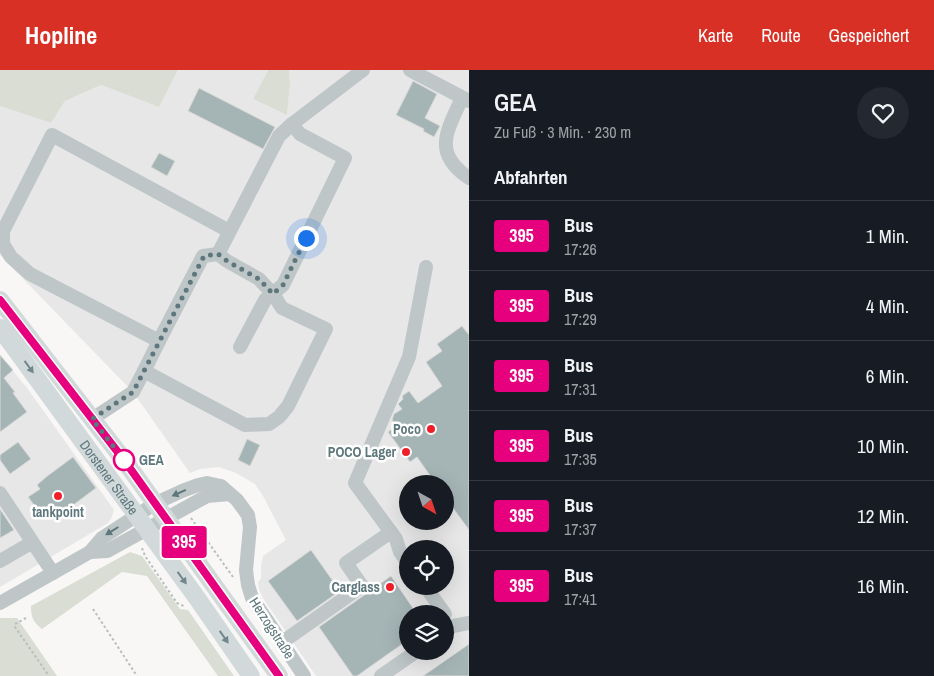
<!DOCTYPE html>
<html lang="de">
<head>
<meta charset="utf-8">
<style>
	body { margin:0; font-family:"Archivo Narrow",sans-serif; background:#242831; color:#f1f3f6; height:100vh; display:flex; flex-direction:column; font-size:19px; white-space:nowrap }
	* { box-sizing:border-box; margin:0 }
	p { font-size:16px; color:#9ea1a6 }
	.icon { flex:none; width:28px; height:28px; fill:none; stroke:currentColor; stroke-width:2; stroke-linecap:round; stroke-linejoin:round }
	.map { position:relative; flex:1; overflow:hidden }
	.side { display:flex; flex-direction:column; background:#171b24; width:465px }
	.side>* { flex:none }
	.badge { padding:0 10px; border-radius:4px; font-size:18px; line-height:32px }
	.needle { width:32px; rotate:140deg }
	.fabs { position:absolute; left:399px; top:405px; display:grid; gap:10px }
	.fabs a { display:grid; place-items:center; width:55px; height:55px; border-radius:50%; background:#171b24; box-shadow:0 5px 20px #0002; font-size:25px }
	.you { position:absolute; width:25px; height:25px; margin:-12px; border:4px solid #fff; border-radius:50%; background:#1a73e8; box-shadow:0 0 0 8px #1a73e833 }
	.map>.badge { position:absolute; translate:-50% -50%; box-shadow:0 0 0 2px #fff }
	h2 { padding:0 25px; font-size:19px; line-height:45px }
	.round { display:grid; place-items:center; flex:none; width:52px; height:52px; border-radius:26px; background:#242831 }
	.summary { display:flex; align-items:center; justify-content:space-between; height:85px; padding:0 25px }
	h1 { font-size:24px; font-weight:600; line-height:38px }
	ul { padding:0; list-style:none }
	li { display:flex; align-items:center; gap:15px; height:70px; padding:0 25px; border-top:1px solid #363941 }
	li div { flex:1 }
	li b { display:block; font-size:19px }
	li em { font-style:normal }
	li .badge { min-width:55px; font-weight:700; text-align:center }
	header { display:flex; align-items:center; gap:30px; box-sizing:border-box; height:70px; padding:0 25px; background:#d93025; color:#fff }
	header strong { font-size:24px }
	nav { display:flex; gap:28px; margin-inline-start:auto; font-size:18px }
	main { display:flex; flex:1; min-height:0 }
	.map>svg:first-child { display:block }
</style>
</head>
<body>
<header>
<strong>Hopline</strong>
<nav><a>Karte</a><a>Route</a><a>Gespeichert</a></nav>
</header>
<main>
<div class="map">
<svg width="469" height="606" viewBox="0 0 469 606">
	<rect width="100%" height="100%" fill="#f8f7f5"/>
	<g fill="#e6e7e6" fill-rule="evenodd">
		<path d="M 178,0 L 268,0 L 253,29 L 287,45 L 290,13 L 289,0 L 469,0 L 469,606 L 316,606 L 263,528 L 259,519 L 258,512 L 261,509 L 261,495 L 263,486 L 286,470 L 263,426 L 255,414 L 236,403 L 219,397 L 200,399 L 190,403 L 133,322 L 0,185 L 0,36 L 51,53 L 65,31 L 101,15 L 159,37 ZM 408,414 L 445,414 L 445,451 L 408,451 ZM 408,479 L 445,479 L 445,516 L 408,516 ZM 408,544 L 445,544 L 445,581 L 408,581 Z"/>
		<path d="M 0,285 L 27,318 L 114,440 L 111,449 L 108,453 L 0,517 Z"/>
	</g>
	<g fill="#daddd4">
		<path d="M 0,0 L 178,0 L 159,37 L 101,15 L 65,31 L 51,53 L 0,36 Z"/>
		<path d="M 268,0 L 289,0 L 290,13 L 287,45 L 253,29 Z"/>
		<path d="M 130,482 L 142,486 L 180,539 L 188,540 L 234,606 L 218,606 L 147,506 L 122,502 L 42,559 C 33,552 31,547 31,536 Z"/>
		<path d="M 0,548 L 17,548 L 57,606 L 0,606 Z"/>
	</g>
	<g fill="#a5b4b5" stroke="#dad9d7">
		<path d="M 413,11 L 437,24 L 425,48 L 440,56 L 434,67 L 423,61 L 424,59 L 396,45 Z"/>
		<path d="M 199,18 L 275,57 L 263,79 L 188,41 Z"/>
		<path d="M 159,83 L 175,91 L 167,106 L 151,97 Z"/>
		<path d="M 462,256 L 469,265 L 469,460 L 445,427 L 445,414 L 436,414 L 417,387 L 410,392 L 388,362 L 396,356 L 392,350 L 394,344 L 402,339 L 398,334 L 403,329 L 402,326 L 409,321 L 418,333 L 442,316 L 426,292 L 442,281 L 437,274 Z"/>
		<path d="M 0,285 L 13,300 L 4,308 L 15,322 L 13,323 L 27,342 L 0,362 Z"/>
		<path d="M 247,369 L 260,375 L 250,396 L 238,390 Z"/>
		<path d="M 18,372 L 31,389 L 10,404 L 0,390 L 0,385 Z"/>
		<path d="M 73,387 L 96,418 L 60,445 L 52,434 L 40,443 L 28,427 L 40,419 L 37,415 L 46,407 Z"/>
		<path d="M 0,439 L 14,460 L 0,468 Z"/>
		<path d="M 311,480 L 340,521 L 297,551 L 268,511 Z"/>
		<path d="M 391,506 L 417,544 L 408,544 L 408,570 L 357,606 L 353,606 L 319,557 Z"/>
		<path d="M 469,574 L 469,606 L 423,606 Z"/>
	</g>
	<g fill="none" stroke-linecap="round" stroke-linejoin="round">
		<g stroke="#b8bebf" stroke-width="2" stroke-dasharray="2.5 2.5" stroke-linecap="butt">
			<path d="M 191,448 L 233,507"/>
			<path d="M 142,478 L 145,486 L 177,533 L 184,536"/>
			<path d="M 93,539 L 137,606"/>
			<path d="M 26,548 L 15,554 L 15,557 L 49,606"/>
		</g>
		<g stroke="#bec6c7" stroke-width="14">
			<path d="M 410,0 L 469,31"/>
			<path d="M 462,28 C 447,61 432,83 469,108"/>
			<path d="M 159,271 L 203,186 L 218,184"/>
			<path d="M 240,277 L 265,230 L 283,215 L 345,88 L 300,64 L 292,54"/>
			<path d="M 144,301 L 159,271 L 30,204 L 11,187 L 3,174 L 3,161 L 52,65 L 229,161"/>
			<path d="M 92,349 L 133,322 L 144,301 L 245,355 L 269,354 L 279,347 L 288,336 L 326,259 L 282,238 L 273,224 L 259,209 L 227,191 L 218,184 L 279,66 L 292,54 L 363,0"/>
			<path d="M 0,423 L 53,503"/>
			<path d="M 90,482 L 107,481 L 207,426 L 230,424"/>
			<path d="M 0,491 L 31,473"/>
			<path d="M 408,493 L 400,482 L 396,469 L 355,413 L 409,287 L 426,197"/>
			<path d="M 425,516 L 445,544"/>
			<path d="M 0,533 L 90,482 L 102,468 L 156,433 L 182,421 L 198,415 L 207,413 L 221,416 L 237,430 L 248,445 L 250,457 L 246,500 L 248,515 L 252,528 L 304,606"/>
			<path d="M 445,561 L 453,556 L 469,553"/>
			<path d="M 281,573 L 362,516 L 346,493 L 391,462"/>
			<path d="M 381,606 L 417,581"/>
		</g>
		<g stroke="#d2d9da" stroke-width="18">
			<path d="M 0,230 L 124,390 L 279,606"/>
			<path id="s1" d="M 0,258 L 197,528 L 251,606"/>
		</g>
	</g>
	<defs><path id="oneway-solid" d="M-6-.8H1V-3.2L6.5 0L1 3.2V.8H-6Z" transform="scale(1.25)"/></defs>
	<g fill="#6f868a">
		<use href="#oneway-solid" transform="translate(29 297) rotate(54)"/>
		<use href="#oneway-solid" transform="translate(182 508) rotate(54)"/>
		<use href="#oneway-solid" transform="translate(224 567) rotate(55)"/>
	</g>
	<g fill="#5d777c">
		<use href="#oneway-solid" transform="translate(179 423) rotate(156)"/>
		<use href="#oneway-solid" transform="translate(112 461) rotate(148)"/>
	</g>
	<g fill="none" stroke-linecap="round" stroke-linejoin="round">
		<g stroke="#fff" stroke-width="11">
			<path id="line" d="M 0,230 L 124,390 L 279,606"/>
		</g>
		<use href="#line" stroke="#e6007e" stroke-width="8"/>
		<path stroke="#5d777c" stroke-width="5" stroke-dasharray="0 9" d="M 124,390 L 92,349 L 133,322 L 204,186 L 218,184 L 227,191 L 259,209 L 273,224 L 283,215 L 306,168"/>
	</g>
	<g fill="#ee1f29" stroke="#fff" stroke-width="2">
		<circle cx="431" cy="359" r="5"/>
		<circle cx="406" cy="382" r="5"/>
		<circle cx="58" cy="426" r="5"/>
		<circle cx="390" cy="517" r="5"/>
	</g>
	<circle fill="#fff" stroke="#e6007e" stroke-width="2.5" cx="124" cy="390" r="10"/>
	<g text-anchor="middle" stroke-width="5" stroke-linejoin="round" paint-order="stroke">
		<g font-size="14" font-weight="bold" fill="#5d777c" stroke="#fff" text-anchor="end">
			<text x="421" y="364">Poco</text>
			<text x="396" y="387">POCO Lager</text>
			<text x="58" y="447" text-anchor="middle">tankpoint</text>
			<text x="380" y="522">Carglass</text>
		</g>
		<g font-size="14" font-weight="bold" fill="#5d777c" stroke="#fff" text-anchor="start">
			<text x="139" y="395">GEA</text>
		</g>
		<g font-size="14" fill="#5d777c" stroke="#fff">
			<text dy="5" stroke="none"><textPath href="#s1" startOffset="185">Dorstener Straße</textPath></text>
			<text transform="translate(272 558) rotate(57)" y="5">Herzogstraße</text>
		</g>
	</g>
</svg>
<div class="fabs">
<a><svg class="needle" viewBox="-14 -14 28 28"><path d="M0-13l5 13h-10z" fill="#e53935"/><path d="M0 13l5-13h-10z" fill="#9ea1a6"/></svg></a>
<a><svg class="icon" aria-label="locate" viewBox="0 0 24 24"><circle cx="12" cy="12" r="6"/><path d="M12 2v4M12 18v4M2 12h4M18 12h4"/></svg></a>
<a><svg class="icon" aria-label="layers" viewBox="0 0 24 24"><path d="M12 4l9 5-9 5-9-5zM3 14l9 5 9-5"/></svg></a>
</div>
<div class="you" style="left:306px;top:168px"></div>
<b class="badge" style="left:184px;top:472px;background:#e6007e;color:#fff">395</b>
</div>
<section class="side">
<div class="summary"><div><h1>GEA</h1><p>Zu Fuß · 3 Min. · 230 m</p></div><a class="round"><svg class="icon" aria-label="heart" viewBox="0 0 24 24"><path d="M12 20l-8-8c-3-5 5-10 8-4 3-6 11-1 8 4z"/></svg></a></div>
<h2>Abfahrten</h2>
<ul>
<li><span class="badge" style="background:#e6007e;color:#fff">395</span><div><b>Bus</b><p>17:26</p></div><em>1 Min.</em></li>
<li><span class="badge" style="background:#e6007e;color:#fff">395</span><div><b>Bus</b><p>17:29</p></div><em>4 Min.</em></li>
<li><span class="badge" style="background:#e6007e;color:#fff">395</span><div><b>Bus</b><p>17:31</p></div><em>6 Min.</em></li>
<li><span class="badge" style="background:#e6007e;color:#fff">395</span><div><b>Bus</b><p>17:35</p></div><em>10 Min.</em></li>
<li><span class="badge" style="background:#e6007e;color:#fff">395</span><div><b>Bus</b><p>17:37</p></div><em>12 Min.</em></li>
<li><span class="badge" style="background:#e6007e;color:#fff">395</span><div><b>Bus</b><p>17:41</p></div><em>16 Min.</em></li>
</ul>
</section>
</main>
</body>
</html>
